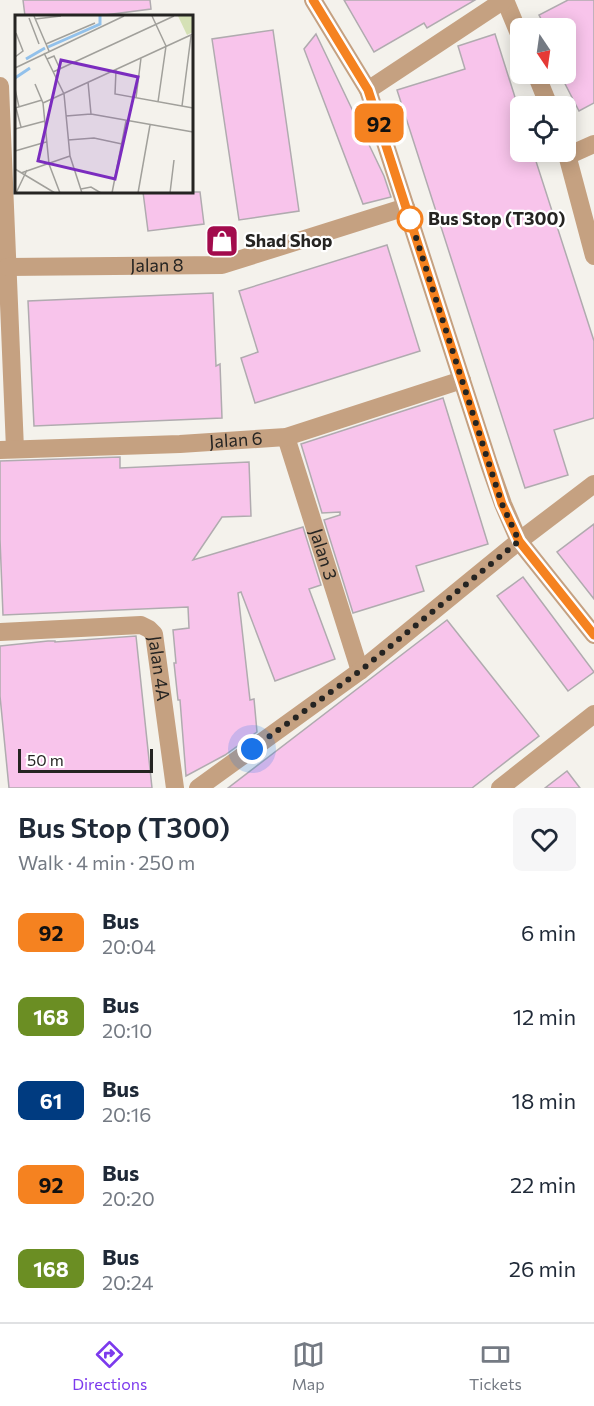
<!DOCTYPE html>
<html lang="en">
<head>
<meta charset="utf-8">
<style>
	body { margin:0; font-family:Commissioner,sans-serif; background:#f6f6f7; color:#1f2937; height:100vh; display:flex; flex-direction:column; font-size:22px; white-space:nowrap }
	* { box-sizing:border-box; margin:0 }
	p { font-size:20px; color:#747a83 }
	.icon { flex:none; width:33px; height:33px; fill:none; stroke:currentColor; stroke-width:2; stroke-linecap:round; stroke-linejoin:round }
	.map { position:relative; height:788px; overflow:hidden }
	.details { display:flex; flex-direction:column; background:#fff; flex:1 }
	.details>* { flex:none }
	.badge { padding:0 12px; border-radius:9px; font-size:21px; line-height:39px }
	.needle { width:39px; rotate:167deg }
	.controls { position:absolute; left:510px; top:18px; display:grid; gap:12px }
	.controls a { display:grid; place-items:center; width:66px; height:66px; border-radius:9px; background:#fff; box-shadow:0 3px 15px #0003; font-size:30px }
	.scale { position:absolute; left:18px; bottom:15px; width:135px; box-sizing:border-box; padding-left:6px; border:3px solid #252422; border-top:0; font-size:16px; line-height:21px; white-space:nowrap; color:#252422; -webkit-text-stroke:4px #fff; paint-order:stroke }
	.you { position:absolute; width:30px; height:30px; margin:-15px; border:4px solid #fff; border-radius:50%; background:#1a73e8; box-shadow:0 0 0 9px #1a73e833 }
	.map>.badge { position:absolute; translate:-50% -50%; box-shadow:0 0 0 3px #fff }
	.round { display:grid; place-items:center; flex:none; width:63px; height:63px; border-radius:9px; background:#f6f6f7 }
	.head { display:flex; align-items:center; justify-content:space-between; height:102px; padding:0 18px }
	h1 { font-size:28px; font-weight:600; line-height:45px }
	ul { padding:0; list-style:none }
	li { display:flex; align-items:center; gap:18px; height:84px; padding:0 18px }
	li div { flex:1 }
	li b { display:block; font-size:22px }
	li em { font-style:normal }
	li .badge { min-width:66px; font-weight:700; text-align:center }
	.tab-bar { display:flex; justify-content:space-around; align-items:center; height:84px; border-top:2px solid #e0e1e3; background:#fff; font-size:16px; color:#747a83 }
	.tab-bar a { display:grid; justify-items:center; gap:3px }
	.tab-bar .selected { color:#7c3aed }
	.map>svg:first-child { display:block }
</style>
</head>
<body>
<div class="map">
<svg width="594" height="788" viewBox="0 0 594 788">
	<rect width="100%" height="100%" fill="#f4f2ec"/>
	<g fill="#f8c4eb" stroke="#b0abaf" stroke-width="1.5">
		<path d="M 23,0 L 150,0 L 151,9 L 97,16 L 25,16 Z"/>
		<path d="M 344,0 L 475,0 L 427,28 L 424,23 L 374,52 Z"/>
		<path d="M 568,0 L 594,0 L 594,103 L 579,111 L 560,74 L 566,74 L 566,28 L 546,28 L 539,15 Z"/>
		<path d="M 273,30 L 299,211 L 239,220 L 212,39 Z"/>
		<path d="M 316,34 L 384,176 L 391,197 L 363,204 L 304,49 Z"/>
		<path d="M 495,34 L 520,113 L 520,152 L 533,152 L 594,341 L 594,418 L 554,430 L 568,475 L 525,488 L 397,90 L 465,69 L 458,46 Z"/>
		<path d="M 143,192 L 200,192 L 204,224 L 148,231 Z"/>
		<path d="M 387,245 L 420,351 L 255,403 L 241,358 L 258,352 L 239,291 Z"/>
		<path d="M 213,293 L 216,366 L 220,364 L 222,418 L 34,426 L 28,301 Z"/>
		<path d="M 443,398 L 488,544 L 416,566 L 424,591 L 353,613 L 324,520 L 340,515 L 340,512 L 322,513 L 301,444 Z"/>
		<path d="M 120,457 L 120,468 L 249,462 L 251,516 L 222,517 L 193,560 L 303,527 L 321,585 L 309,589 L 335,659 L 275,681 L 241,592 L 238,593 L 250,700 L 254,699 L 257,732 L 225,755 L 186,776 L 180,700 L 178,700 L 174,663 L 176,663 L 173,630 L 189,628 L 188,607 L 3,615 L 0,539 L 0,461 Z"/>
		<path d="M 594,524 L 594,599 L 557,552 Z"/>
		<path d="M 523,577 L 594,672 L 568,691 L 497,596 Z"/>
		<path d="M 447,620 L 539,736 L 472,788 L 228,788 Z"/>
		<path d="M 136,636 L 152,788 L 9,788 L 0,696 L 0,646 L 48,641 L 55,641 L 55,642 Z"/>
		<path d="M 567,771 L 580,788 L 545,788 Z"/>
	</g>
	<g fill="none" stroke-linecap="round" stroke-linejoin="round">
		<g stroke="#c5a181" stroke-width="18">
			<path d="M 313,0 L 368,90 L 490,467 L 503,504 L 519,541 L 594,635"/>
			<path d="M 505,0 L 520,36"/>
			<path d="M 536,74 L 549,106"/>
			<path d="M 0,86 L 15,449"/>
			<path d="M 368,90 L 504,0"/>
			<path d="M 566,151 L 594,256"/>
			<path d="M 567,156 L 594,144"/>
			<path id="s1" d="M 7,267 L 222,265 L 406,207"/>
			<path id="s2" d="M 286,437 L 360,671"/>
			<path id="s3" d="M 0,450 L 180,444 L 286,437 L 462,380"/>
			<path id="s4" d="M 0,632 L 141,625 L 149,629 L 154,634 L 175,788"/>
			<path d="M 198,788 L 360,671 L 519,541 L 594,484"/>
			<path d="M 500,788 L 594,714"/>
		</g>
	</g>
	<g fill="none" stroke-linecap="round" stroke-linejoin="round">
		<g stroke="#fff" stroke-width="14">
			<path id="line" d="M 313,0 L 368,90 L 490,467 L 502,504 L 519,541 L 594,635"/>
		</g>
		<use href="#line" stroke="#f58220" stroke-width="9"/>
		<path stroke="#252422" stroke-width="6" stroke-dasharray="0 10.8" d="M 252,749 L 360,671 L 519,541 L 502,504 L 490,467 L 410,219"/>
	</g>
	<defs>
		<g id="shop-square" transform="scale(1.725)"><rect x="-9" y="-9" width="18" height="18" rx="4" fill="#a20b4c" stroke="#fff"/><path d="M-5-2.5h2.3a2.7 3.5 0 0 1 5.4 0H5L5.5 6h-11ZM-1.5-2.5h3a1.5 2.3 0 0 0-3 0Z" fill="#fff"/></g>
	</defs>
	<g fill-rule="evenodd">
		<use href="#shop-square" x="222" y="241"/>
	</g>
	<circle fill="#fff" stroke="#f58220" stroke-width="3" cx="410" cy="219" r="12"/>
	<g text-anchor="middle" stroke-width="4.5" stroke-linejoin="round" paint-order="stroke">
		<g font-size="18" font-weight="bold" fill="#252422" stroke="#fff" text-anchor="start">
			<text x="428" y="225">Bus Stop (T300)</text>
		</g>
		<g font-size="18" font-weight="bold" fill="#252422" stroke="#fff" text-anchor="start">
			<text x="245" y="247">Shad Shop</text>
		</g>
		<g font-size="18" fill="#252422" stroke="#fff">
			<text dy="6" stroke="none"><textPath href="#s1" startOffset="150">Jalan 8</textPath></text>
			<text dy="6" stroke="none"><textPath href="#s3" startOffset="236">Jalan 6</textPath></text>
			<text dy="6" stroke="none"><textPath href="#s2" startOffset="123">Jalan 3</textPath></text>
			<text dy="6" stroke="none"><textPath href="#s4" startOffset="192">Jalan 4A</textPath></text>
		</g>
	</g>
	<g transform="translate(15 15)">
		<rect width="178" height="178" fill="#f4f2ec"/>
		<path d="M 163,1 L 178,1 L 178,17 L 172,20 Z" fill="#d5e1b6"/>
		<path fill="none" stroke="#92c1eb" stroke-width="3" d="M 33,32 L 85,9 L 85,1M 11,44 L 30,33M 0,63 L 15,53"/>
		<path fill="none" stroke="#a1a09b" stroke-width="1.5" d="M 19,1 L 34,36M 137,1 L 151,31 L 143,87M 14,3 L 24,29M 20,4 L 46,1M 31,29 L 80,8M 29,38 L 49,79 L 55,141 L 67,178M 0,42 L 8,36 L 1,18M 32,44 L 39,41 L 45,54M 0,53 L 109,1M 101,55 L 100,79 L 178,93M 38,57 L 159,1M 73,67 L 76,99M 20,69 L 28,88 L 34,149 L 45,178M 0,74 L 4,92M 121,83 L 126,43M 28,88 L 178,19M 167,91 L 176,21M 0,93 L 27,85M 1,93 L 6,112M 51,101 L 76,99 L 178,117M 0,114 L 30,106M 53,125 L 79,123 L 107,129M 0,136 L 31,127M 0,154 L 40,178M 6,158 L 55,141M 66,174 L 76,172 L 86,178M 1,178 L 12,155M 97,178 L 111,106M 123,178 L 135,110M 155,178 L 159,145"/>
		<path fill="#7b2cbf" fill-opacity="0.15" stroke="#7b2cbf" stroke-width="3" d="M 46,45 L 123,62 L 100,164 L 23,146 Z"/>
		<rect width="178" height="178" fill="none" stroke="#252422" stroke-width="3"/>
	</g>
</svg>
<div class="controls">
<a><svg class="needle" viewBox="-14 -14 28 28"><path d="M0-13l5 13h-10z" fill="#e53935"/><path d="M0 13l5-13h-10z" fill="#747a83"/></svg></a>
<a><svg class="icon" aria-label="locate" viewBox="0 0 24 24"><circle cx="12" cy="12" r="6"/><path d="M12 2v4M12 18v4M2 12h4M18 12h4"/></svg></a>
</div>
<div class="scale">50 m</div>
<div class="you" style="left:252px;top:749px"></div>
<b class="badge" style="left:379px;top:123px;background:#f58220;color:#111">92</b>
</div>
<section class="details">
<div class="head"><div><h1>Bus Stop (T300)</h1><p>Walk · 4 min · 250 m</p></div><a class="round"><svg class="icon" aria-label="heart" viewBox="0 0 24 24"><path d="M12 20l-8-8c-3-5 5-10 8-4 3-6 11-1 8 4z"/></svg></a></div>
<ul>
<li><span class="badge" style="background:#f58220;color:#111">92</span><div><b>Bus</b><p>20:04</p></div><em>6 min</em></li>
<li><span class="badge" style="background:#6b8e23;color:#fff">168</span><div><b>Bus</b><p>20:10</p></div><em>12 min</em></li>
<li><span class="badge" style="background:#003b80;color:#fff">61</span><div><b>Bus</b><p>20:16</p></div><em>18 min</em></li>
<li><span class="badge" style="background:#f58220;color:#111">92</span><div><b>Bus</b><p>20:20</p></div><em>22 min</em></li>
<li><span class="badge" style="background:#6b8e23;color:#fff">168</span><div><b>Bus</b><p>20:24</p></div><em>26 min</em></li>
</ul>
</section>
<nav class="tab-bar">
<a class="selected"><svg class="icon" aria-label="directions" viewBox="0 0 24 24"><path d="M12 3l9 9-9 9-9-9zM9 14v-3h6M13 9l2 2-2 2"/></svg>Directions</a>
<a><svg class="icon" aria-label="map" viewBox="0 0 24 24"><path d="M3 6l6-2 6 2 6-2v14l-6 2-6-2-6 2zM9 4v14M15 6v14"/></svg>Map</a>
<a><svg class="icon" aria-label="tickets" viewBox="0 0 24 24"><path d="M3 7h18v10H3zM15 7v10"/></svg>Tickets</a>
</nav>
</body>
</html>
